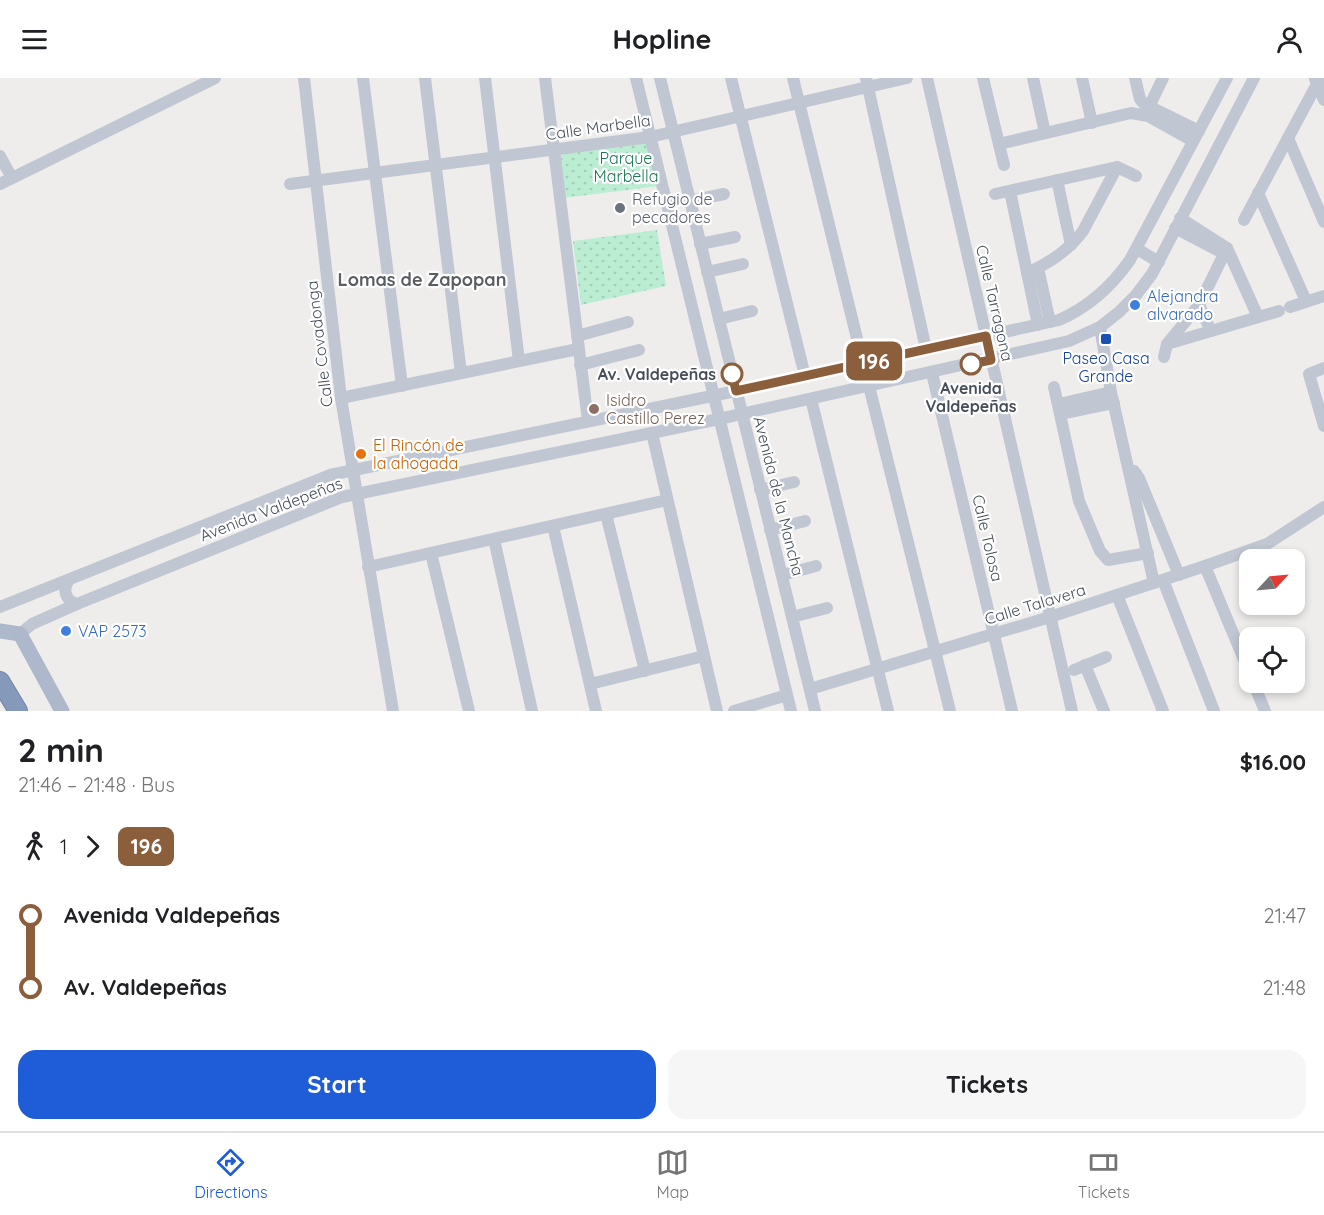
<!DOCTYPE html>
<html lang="en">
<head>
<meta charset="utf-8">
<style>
	body { margin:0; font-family:Quicksand,sans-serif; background:#f6f6f6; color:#202124; height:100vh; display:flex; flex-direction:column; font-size:22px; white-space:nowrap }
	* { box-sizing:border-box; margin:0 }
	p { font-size:20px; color:#757577 }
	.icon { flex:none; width:33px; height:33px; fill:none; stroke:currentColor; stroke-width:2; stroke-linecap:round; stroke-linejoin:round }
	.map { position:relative; height:633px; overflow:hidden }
	.panel { display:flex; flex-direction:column; background:#fff; flex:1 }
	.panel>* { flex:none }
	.badge { padding:0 12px; border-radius:9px; font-size:21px; line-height:39px }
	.needle { width:39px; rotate:64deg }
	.tools { position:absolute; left:1239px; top:471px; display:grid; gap:12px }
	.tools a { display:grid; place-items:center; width:66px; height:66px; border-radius:12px; background:#fff; box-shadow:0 3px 9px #0003; font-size:30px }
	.map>.badge { position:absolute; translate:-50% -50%; box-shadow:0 0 0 3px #fff }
	.legs { display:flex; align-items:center; gap:9px; height:66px; padding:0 18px; font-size:20px }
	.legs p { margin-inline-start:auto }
	.headline { display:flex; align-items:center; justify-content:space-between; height:102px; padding:0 18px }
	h1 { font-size:33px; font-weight:700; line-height:45px }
	.primary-button { display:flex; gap:12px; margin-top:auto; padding:12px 18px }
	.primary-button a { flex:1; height:69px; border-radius:18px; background:#1e5dd7; color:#fff; font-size:24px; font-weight:700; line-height:69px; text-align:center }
	.primary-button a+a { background:#f6f6f6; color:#202124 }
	ul { padding:0 18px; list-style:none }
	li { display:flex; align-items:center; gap:21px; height:72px; font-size:22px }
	li i { display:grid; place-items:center; width:9px; height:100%; margin:0 8px; background:currentColor }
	li i::after { content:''; width:15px; height:15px; margin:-8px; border:4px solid; border-radius:50%; background:#fff }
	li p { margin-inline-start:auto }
	li:first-child i { background:linear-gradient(#0000 50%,currentColor 0) }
	li:last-child i { background:linear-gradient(currentColor 50%,#0000 0) }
	header { display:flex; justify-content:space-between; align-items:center; height:78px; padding:0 18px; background:#fff; font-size:27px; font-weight:700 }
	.tabs { display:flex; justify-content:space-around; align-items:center; height:84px; border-top:2px solid #e0e0e0; background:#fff; font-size:16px; color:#757577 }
	.tabs a { display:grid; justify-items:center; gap:3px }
	.tabs .on { color:#1e5dd7 }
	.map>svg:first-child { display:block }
</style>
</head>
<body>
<header><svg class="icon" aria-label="menu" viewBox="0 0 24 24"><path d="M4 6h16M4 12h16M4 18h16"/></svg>Hopline<svg class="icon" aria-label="person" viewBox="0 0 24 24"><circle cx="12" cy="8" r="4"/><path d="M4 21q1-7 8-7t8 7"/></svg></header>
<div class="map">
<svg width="1324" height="633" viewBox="0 0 1324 633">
	<defs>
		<pattern id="park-dots" width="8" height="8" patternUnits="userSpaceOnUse" patternTransform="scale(1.5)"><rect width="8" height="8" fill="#bbedd3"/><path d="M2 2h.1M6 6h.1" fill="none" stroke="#a2cdb7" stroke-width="1.8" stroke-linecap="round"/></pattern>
	</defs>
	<rect width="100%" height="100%" fill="#efedec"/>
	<g fill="url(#park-dots)">
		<path d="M 648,63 L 659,108 L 563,120 L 556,75 Z"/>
		<path d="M 657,152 L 666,208 L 581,227 L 573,163 Z"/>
	</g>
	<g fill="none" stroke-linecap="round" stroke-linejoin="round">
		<g stroke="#7185a6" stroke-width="20">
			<path id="highway" d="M 0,603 L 18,633"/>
		</g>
		<g stroke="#c0c7d2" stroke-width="12">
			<path d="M 304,0 L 341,320 L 393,633"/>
			<path d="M 363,0 L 402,308"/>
			<path d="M 425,0 L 461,295"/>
			<path d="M 485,0 L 519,283"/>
			<path d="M 545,0 L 588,343"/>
			<path d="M 636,0 L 791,633"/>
			<path d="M 660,0 L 815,633"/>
			<path d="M 731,0 L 805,298"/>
			<path d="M 793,0 L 863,285"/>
			<path d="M 866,0 L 926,271"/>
			<path d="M 927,0 L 1072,633"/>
			<path d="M 983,0 L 1004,87"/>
			<path d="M 1033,0 L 1045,55"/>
			<path d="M 1082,0 L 1092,45"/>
			<path d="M 1135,0 L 1140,21 L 1144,26 L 1199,53"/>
			<path d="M 1315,1 L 1324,22"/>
			<path d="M 1149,29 L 1163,0"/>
			<path d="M 1288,60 L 1324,144"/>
			<path d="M 999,66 L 1131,35 L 1148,38 L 1193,63"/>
			<path d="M 0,78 L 12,100"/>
			<path d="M 1057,102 L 1071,167"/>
			<path d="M 0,106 L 215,0"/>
			<path d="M 290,106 L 650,59 L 907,0"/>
			<path d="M 1010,113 L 1038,247"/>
			<path d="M 1258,115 L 1306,223"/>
			<path d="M 995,116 L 1117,89 L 1136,98"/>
			<path d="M 690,123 L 724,116"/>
			<path d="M 1180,140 L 1227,170 L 1258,239"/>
			<path d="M 1244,142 L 1317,6 L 1324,4"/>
			<path d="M 1175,150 L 1219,173"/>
			<path d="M 700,166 L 735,159"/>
			<path d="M 1137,171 L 1159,184"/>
			<path d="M 1038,190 L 1050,244"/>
			<path d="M 707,194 L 743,186"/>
			<path d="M 1027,195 C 1050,185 1068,173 1083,153 L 1117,89"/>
			<path d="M 1199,227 L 1211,253"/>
			<path d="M 1290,229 L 1324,218"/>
			<path d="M 719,241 L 752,233"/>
			<path d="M 1100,249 L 1111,314 L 1154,505"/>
			<path d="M 577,258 L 628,244"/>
			<path d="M 1167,266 L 1279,233"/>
			<path d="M 1164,279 L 1167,266 L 1199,227 L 1227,170"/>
			<path d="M 580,287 L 639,272"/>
			<path d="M 1324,290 L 1309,296 L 1324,348"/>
			<path d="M 932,295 L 1012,633"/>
			<path d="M 869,308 L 950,633"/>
			<path d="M 1054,309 L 1079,423 L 1100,473 L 1108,482 L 1148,475"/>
			<path d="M 341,320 L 578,271"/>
			<path d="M 811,321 L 888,633"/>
			<path d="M 1059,326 L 1111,314"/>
			<path d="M 1061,336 L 1114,325"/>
			<path d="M 652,355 L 717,633"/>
			<path d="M 1134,393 L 1139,400 L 1179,497"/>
			<path d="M 760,412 L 794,404"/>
			<path d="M 606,436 L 645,593"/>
			<path d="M 553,448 L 596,633"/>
			<path d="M 770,452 L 805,443"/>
			<path d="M 494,461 L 532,633"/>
			<path d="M 431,475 L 469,633"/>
			<path d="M 1205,488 L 1250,596"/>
			<path d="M 368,489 L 667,422"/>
			<path d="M 782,497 L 816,488"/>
			<path d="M 69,502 C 62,512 65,522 77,526"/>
			<path d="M 1163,502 L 1214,633"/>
			<path d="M 1117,517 L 1163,633"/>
			<path d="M 0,529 L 330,397 L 736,313 L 1059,242 C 1089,229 1111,209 1130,182 L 1227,0"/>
			<path d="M 792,539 L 827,530"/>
			<path d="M 20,556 L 32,546 L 77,526 L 342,419 L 719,341 L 1069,263 L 1100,249 L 1119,234 L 1136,217 L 1152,196 L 1254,0"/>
			<path d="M 1085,587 L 1104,633"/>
			<path d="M 1074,592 L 1106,579"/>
			<path d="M 1253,604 L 1265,633"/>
			<path d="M 590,606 L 704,578"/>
			<path d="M 810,611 L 1050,539 L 1205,488 L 1267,466 L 1324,429"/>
			<path d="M 734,633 L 787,617"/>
		</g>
		<path stroke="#adb9cb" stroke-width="15" d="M 0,553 L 20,556 L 62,633"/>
		<use href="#highway" stroke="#859aba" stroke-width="18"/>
	</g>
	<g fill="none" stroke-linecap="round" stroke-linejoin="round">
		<g stroke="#fff" stroke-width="14">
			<path id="line-1" d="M 732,296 L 736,313 L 986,258 L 991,282 L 971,286"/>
		</g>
		<use href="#line-1" stroke="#8b5e3c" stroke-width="9"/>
	</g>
	<circle fill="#6b7280" stroke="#fff" stroke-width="2" cx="620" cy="130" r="6"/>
	<g fill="#3f7fe0" stroke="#fff" stroke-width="2">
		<circle cx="1135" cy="227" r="6"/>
		<circle cx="66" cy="553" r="6"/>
	</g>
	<rect fill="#1a4fb4" stroke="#fff" stroke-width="2" x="1100" y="255" width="12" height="12" rx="3"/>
	<g fill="#fff" stroke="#8b5e3c" stroke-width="3">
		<circle cx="971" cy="286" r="10"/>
		<circle cx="732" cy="296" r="10"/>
	</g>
	<circle fill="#8d6e63" stroke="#fff" stroke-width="2" cx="594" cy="331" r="6"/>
	<circle fill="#e8710a" stroke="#fff" stroke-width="2" cx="361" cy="376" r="6"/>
	<g text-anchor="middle" stroke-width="4.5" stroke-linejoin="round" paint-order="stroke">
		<g font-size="16" fill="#454e59" stroke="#fff">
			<text transform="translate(598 49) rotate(-8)" y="6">Calle Marbella</text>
			<text transform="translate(995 225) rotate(77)" y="6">Calle Tarragona</text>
			<text transform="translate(319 266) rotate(-97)" y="6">Calle Covadonga</text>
			<text transform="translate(779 418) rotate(76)" y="6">Avenida de la Mancha</text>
			<text transform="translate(271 431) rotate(-21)" y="6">Avenida Valdepeñas</text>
			<text transform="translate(988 460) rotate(77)" y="6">Calle Tolosa</text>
			<text transform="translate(1035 526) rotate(-17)" y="6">Calle Talavera</text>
		</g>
		<g font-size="16" fill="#197852" stroke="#fff">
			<text x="626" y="86">Parque<tspan x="626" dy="18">Marbella</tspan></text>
		</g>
		<g font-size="16" fill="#5b616d" stroke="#fff" text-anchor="start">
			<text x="632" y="127">Refugio de<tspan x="632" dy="18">pecadores</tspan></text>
		</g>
		<g font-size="16" fill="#366cbe" stroke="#fff" text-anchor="start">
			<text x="1147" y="224">Alejandra<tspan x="1147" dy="18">alvarado</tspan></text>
			<text x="78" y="559">VAP 2573</text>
		</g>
		<g font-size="16" fill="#164399" stroke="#fff">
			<text x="1106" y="286">Paseo Casa<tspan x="1106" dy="18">Grande</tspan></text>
		</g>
		<g font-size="16" font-weight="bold" fill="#454e59" stroke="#fff" text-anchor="end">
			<text x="716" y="302">Av. Valdepeñas</text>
			<text x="971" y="316" text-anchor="middle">Avenida<tspan x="971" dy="18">Valdepeñas</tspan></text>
		</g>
		<g font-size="16" fill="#785e54" stroke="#fff" text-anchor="start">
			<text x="606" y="328">Isidro<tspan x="606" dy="18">Castillo Perez</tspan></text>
		</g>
		<g font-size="16" fill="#c56008" stroke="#fff" text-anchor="start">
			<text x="373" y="373">El Rincón de<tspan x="373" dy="18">la ahogada</tspan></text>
		</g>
		<g font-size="18" font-weight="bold" fill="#595c61" stroke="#fff">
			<text x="422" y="208">Lomas de Zapopan</text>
		</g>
	</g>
</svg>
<div class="tools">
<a><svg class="needle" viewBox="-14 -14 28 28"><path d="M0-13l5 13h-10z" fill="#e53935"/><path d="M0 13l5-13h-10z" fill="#757577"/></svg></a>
<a><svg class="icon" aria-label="locate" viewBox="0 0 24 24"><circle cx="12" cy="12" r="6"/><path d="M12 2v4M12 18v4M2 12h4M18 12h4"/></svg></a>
</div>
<b class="badge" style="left:874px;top:283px;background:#8b5e3c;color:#fff">196</b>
</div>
<section class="panel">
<div class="headline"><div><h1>2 min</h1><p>21:46 – 21:48 · Bus</p></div><b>$16.00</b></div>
<div class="legs"><svg class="icon" aria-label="walk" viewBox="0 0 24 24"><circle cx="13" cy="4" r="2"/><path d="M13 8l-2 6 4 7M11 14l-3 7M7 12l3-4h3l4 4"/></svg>1<svg class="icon" aria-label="forward" viewBox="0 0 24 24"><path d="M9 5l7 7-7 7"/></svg><b class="badge" style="background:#8b5e3c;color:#fff">196</b></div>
<ul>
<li><i style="color:#8b5e3c"></i><b>Avenida Valdepeñas</b><p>21:47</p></li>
<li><i style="color:#8b5e3c"></i><b>Av. Valdepeñas</b><p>21:48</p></li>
</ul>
<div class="primary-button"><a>Start</a><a>Tickets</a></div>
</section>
<nav class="tabs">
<a class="on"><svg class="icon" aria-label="directions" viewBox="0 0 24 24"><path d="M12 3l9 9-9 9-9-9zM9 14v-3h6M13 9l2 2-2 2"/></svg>Directions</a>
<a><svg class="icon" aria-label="map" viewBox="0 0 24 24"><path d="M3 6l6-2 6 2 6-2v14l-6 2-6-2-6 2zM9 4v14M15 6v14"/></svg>Map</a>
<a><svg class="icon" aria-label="tickets" viewBox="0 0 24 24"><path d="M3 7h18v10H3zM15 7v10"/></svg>Tickets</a>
</nav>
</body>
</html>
